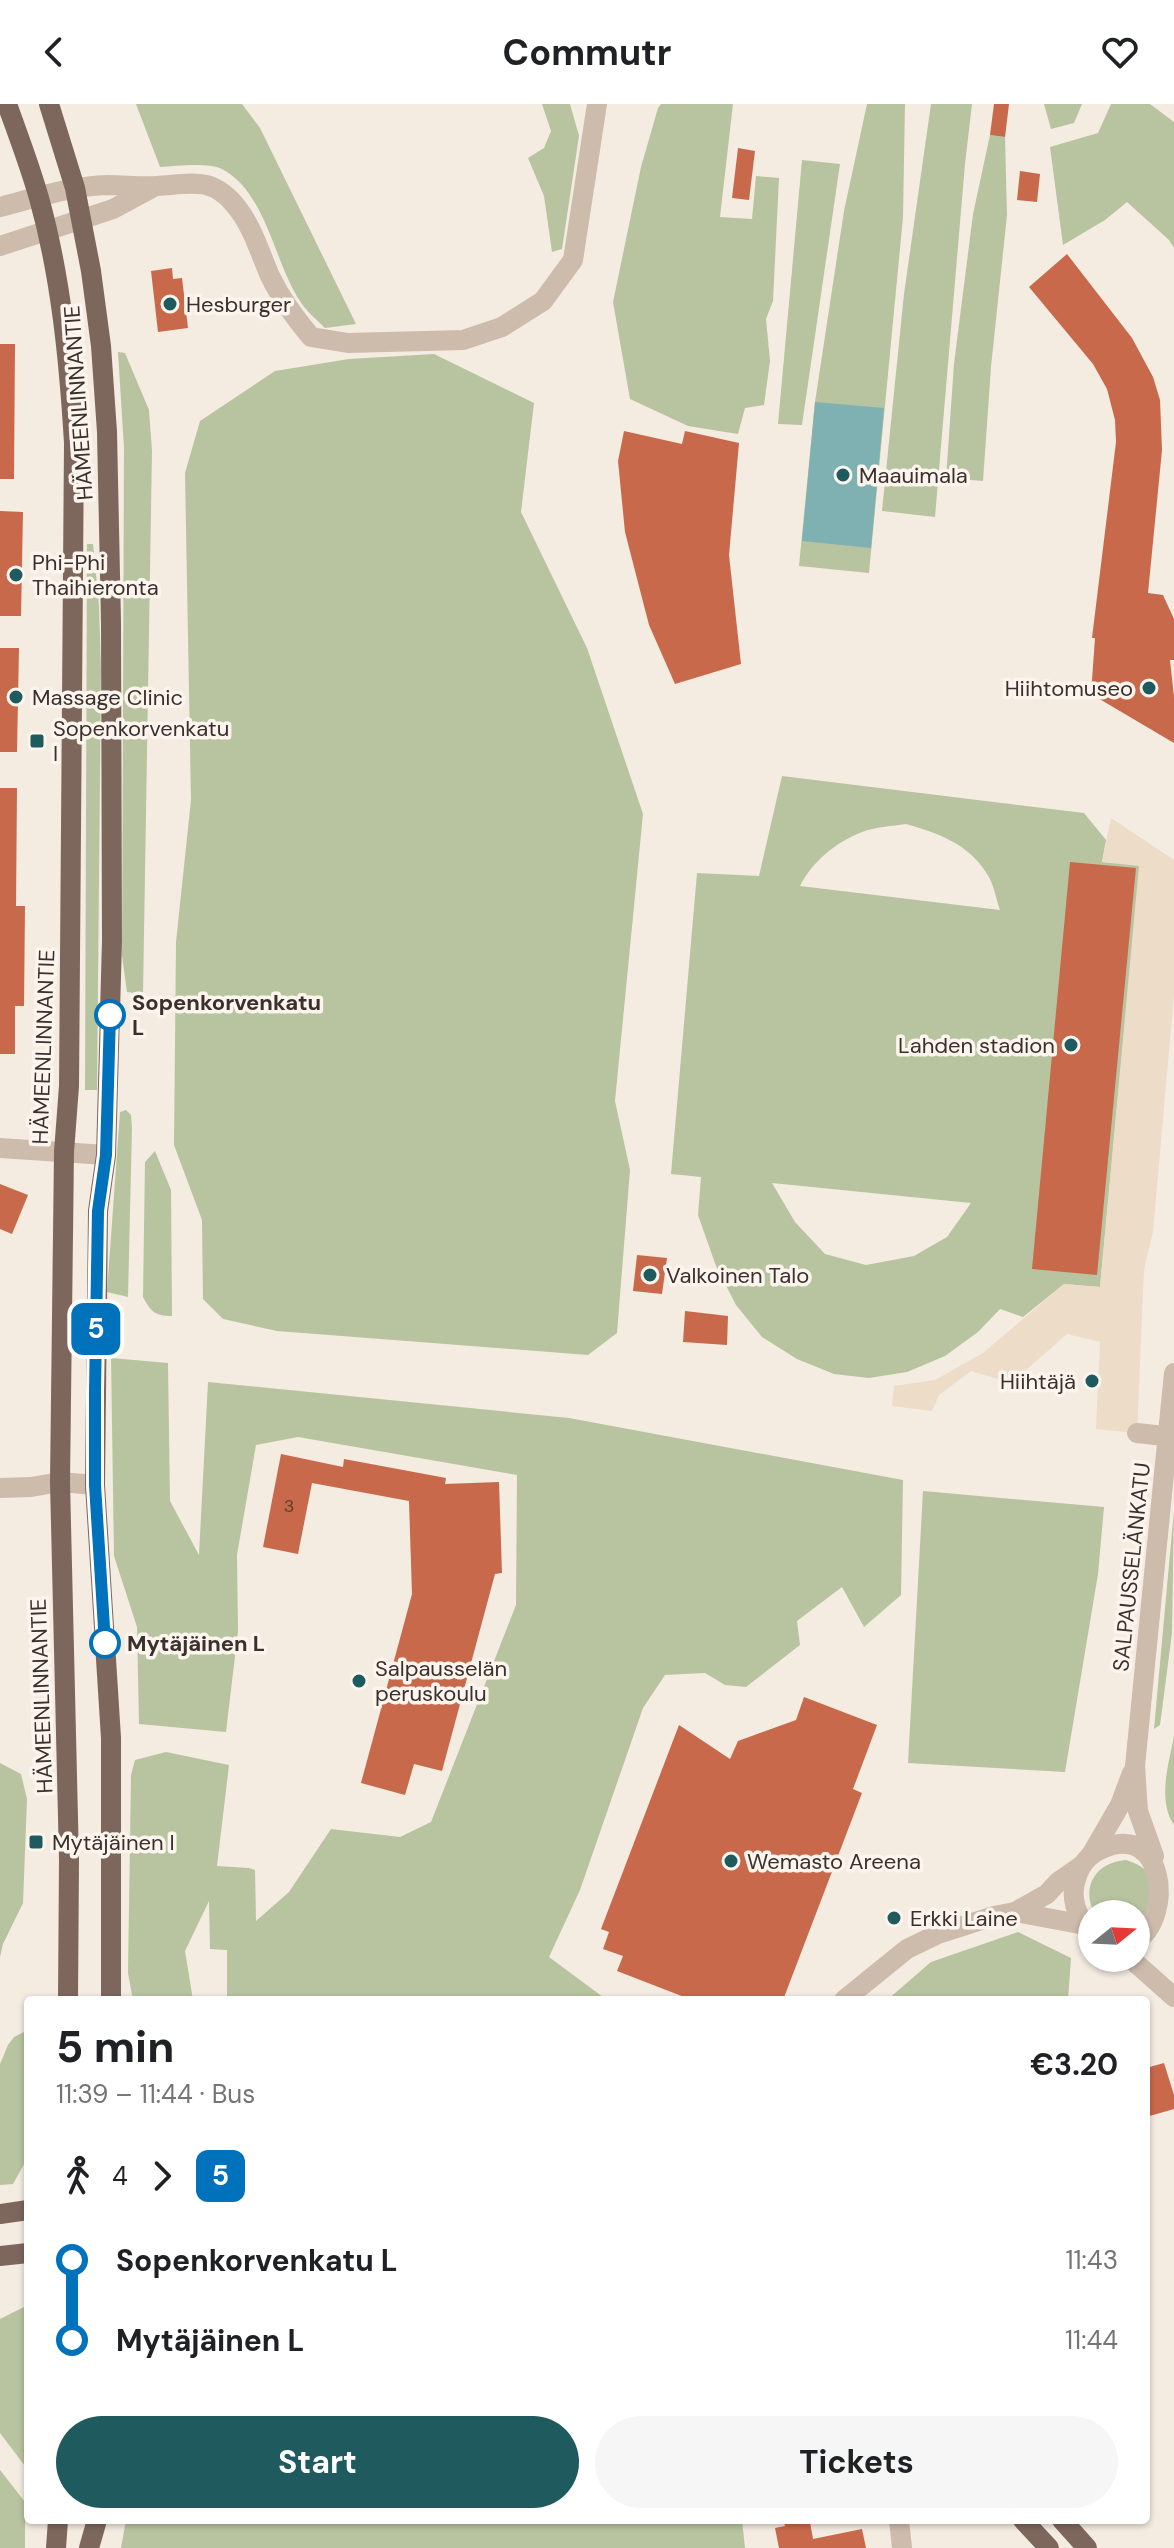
<!DOCTYPE html>
<html lang="en">
<head>
<meta charset="utf-8">
<style>
	body { margin:0; font-family:"DM Sans",sans-serif; background:#f6f6f6; color:#202124; height:100vh; display:flex; flex-direction:column; font-size:30px; white-space:nowrap }
	* { box-sizing:border-box; margin:0 }
	p { font-size:26px; color:#757577 }
	.icon { flex:none; width:44px; height:44px; fill:none; stroke:currentColor; stroke-width:2; stroke-linecap:round; stroke-linejoin:round }
	.map { position:relative; flex:1; overflow:hidden }
	.details { position:absolute; left:24px; top:1892px; width:1126px; height:528px; display:flex; flex-direction:column; background:#fff; border-radius:8px; box-shadow:0 2px 6px #0004 }
	.details>* { flex:none }
	.badge { padding:0 16px; border-radius:12px; font-size:28px; line-height:52px }
	.needle { width:52px; rotate:72deg }
	.buttons { position:absolute; left:1078px; top:1796px; display:grid; gap:16px }
	.buttons a { display:grid; place-items:center; width:72px; height:72px; border-radius:50%; background:#fff; box-shadow:0 2px 6px #0004; font-size:40px }
	.map>.badge { position:absolute; translate:-50% -50%; box-shadow:0 0 0 4px #fff }
	.legs { display:flex; align-items:center; gap:12px; height:88px; padding:0 32px; font-size:26px }
	.legs p { margin-inline-start:auto }
	.head { display:flex; align-items:center; justify-content:space-between; height:136px; padding:0 32px }
	h1 { font-size:44px; font-weight:700; line-height:60px }
	.action { display:flex; gap:16px; margin-top:auto; padding:16px 32px }
	.action a { flex:1; height:92px; border-radius:48px; background:#1f5a5e; color:#fff; font-size:32px; font-weight:700; line-height:92px; text-align:center }
	.action a+a { background:#f6f6f6; color:#202124 }
	ul { padding:0 32px; list-style:none }
	li { display:flex; align-items:center; gap:28px; height:80px; font-size:30px }
	li i { display:grid; place-items:center; width:12px; height:100%; margin:0 10px; background:currentColor }
	li i::after { content:''; width:20px; height:20px; margin:-10px; border:6px solid; border-radius:50%; background:#fff }
	li p { margin-inline-start:auto }
	li:first-child i { background:linear-gradient(#0000 50%,currentColor 0) }
	li:last-child i { background:linear-gradient(currentColor 50%,#0000 0) }
	header { display:flex; justify-content:space-between; align-items:center; height:104px; padding:0 32px; background:#fff; font-size:36px; font-weight:700 }
	.map>svg:first-child { display:block }
</style>
</head>
<body>
<header><svg class="icon" aria-label="back" viewBox="0 0 24 24"><path d="M15 5l-7 7 7 7"/></svg>Commutr<svg class="icon" aria-label="heart" viewBox="0 0 24 24"><path d="M12 20l-8-8c-3-5 5-10 8-4 3-6 11-1 8 4z"/></svg></header>
<div class="map">
<svg width="1174" height="2444" viewBox="0 0 1174 2444">
	<rect width="100%" height="100%" fill="#f4ebe1"/>
	<g fill="#b8c4a0" fill-rule="evenodd">
		<path d="M 136,0 L 242,0 L 260,24 L 356,220 L 325,224 C 317,216 306,207 300,197 C 274,158 266,88 222,65 C 208,58 175,62 160,63 Z"/>
		<path d="M 542,0 L 570,0 L 579,32 L 562,145 L 552,148 L 544,92 L 528,54 L 544,44 L 551,27 Z"/>
		<path d="M 661,0 L 733,0 L 720,113 L 752,115 L 756,72 L 779,74 L 773,197 L 766,215 L 770,257 L 764,301 L 745,304 L 738,330 L 688,322 L 630,295 L 613,198 L 641,63 L 658,4 Z"/>
		<path d="M 867,0 L 905,0 L 903,113 L 869,469 L 799,462 L 815,298 L 844,107 Z"/>
		<path d="M 931,0 L 972,0 L 965,60 L 935,413 L 882,407 L 904,190 Z"/>
		<path d="M 1044,0 L 1082,0 L 1074,19 L 1051,25 Z"/>
		<path d="M 1111,0 L 1150,0 L 1174,18 L 1174,144 L 1169,136 L 1127,98 L 1105,116 L 1063,141 L 1050,43 L 1098,29 Z"/>
		<path d="M 990,31 L 1005,33 L 1007,111 L 991,263 L 983,377 L 946,374 L 954,260 L 973,110 Z"/>
		<path d="M 802,56 L 840,60 L 802,321 L 778,320 Z"/>
		<path d="M 118,248 L 125,249 L 149,306 L 152,347 L 143,890 L 127,888 L 122,852 L 124,344 Z"/>
		<path d="M 434,250 L 534,299 L 521,408 L 587,544 L 643,710 L 615,997 L 630,1066 L 617,1229 L 588,1251 L 277,1227 L 223,1215 L 203,1195 L 202,1116 L 174,1041 L 176,838 L 191,696 L 185,369 L 200,317 L 275,267 L 349,255 Z"/>
		<path d="M 87,440 L 93,440 L 99,501 L 101,567 L 97,986 L 85,986 Z"/>
		<path d="M 782,672 L 1084,709 L 1106,736 L 1102,758 L 1140,761 L 1100,1183 L 1064,1180 L 1023,1213 L 1000,1205 L 978,1228 L 945,1252 L 907,1268 L 869,1274 L 834,1270 L 797,1255 L 762,1233 L 736,1201 L 716,1162 L 698,1111 L 701,1073 L 671,1070 L 697,769 L 759,772 ZM 906,720 C 938,729 969,740 987,770 C 994,780 996,795 1000,806 L 800,782 C 812,758 836,738 862,728 C 875,723 892,722 906,720 ZM 772,1079 L 971,1099 L 947,1133 L 914,1152 L 866,1161 L 825,1150 L 795,1118 Z"/>
		<path d="M 126,1006 L 131,1011 L 132,1024 L 128,1193 L 107,1188 L 120,1008 Z"/>
		<path d="M 155,1047 L 171,1086 L 172,1212 C 155,1212 151,1208 143,1193 L 145,1058 Z"/>
		<path d="M 111,1254 L 168,1259 L 170,1397 L 199,1451 L 208,1278 L 569,1314 L 903,1376 L 901,1491 L 864,1523 L 842,1483 L 797,1517 L 800,1541 L 746,1583 L 725,1581 L 705,1569 L 665,1571 L 643,1604 L 580,1786 L 549,1853 L 607,1896 L 227,1896 L 227,1846 L 210,1845 L 209,1797 L 185,1847 L 193,1896 L 133,1896 L 128,1869 L 131,1671 L 135,1656 L 166,1648 L 229,1661 L 217,1762 L 249,1764 L 255,1766 L 256,1817 L 289,1788 L 331,1725 L 400,1733 L 431,1718 L 516,1501 L 517,1371 L 298,1333 L 256,1341 L 237,1451 L 238,1527 L 226,1628 L 139,1620 L 137,1523 L 114,1452 Z"/>
		<path d="M 923,1387 L 1104,1403 L 1098,1470 L 1065,1668 L 908,1659 Z"/>
		<path d="M 1174,1406 L 1172,1529 L 1160,1621 L 1154,1625 Z"/>
		<path d="M 1174,1632 L 1174,1721 C 1157,1696 1169,1659 1174,1632 Z"/>
		<path d="M 0,1659 L 21,1670 L 27,1695 L 23,1799 L 3,1840 L 0,1853 Z"/>
		<path d="M 1126,1756 C 1138,1760 1145,1764 1153,1774 L 1145,1816 L 1136,1822 L 1136,1810 L 1095,1810 C 1080,1783 1096,1758 1126,1756 Z"/>
		<path d="M 1018,1828 L 1071,1854 L 1068,1896 L 887,1896 L 931,1858 Z"/>
		<path d="M 28,1926 L 28,2053 L 13,2080 L 0,2081 L 0,1960 L 8,1941 L 14,1933 Z"/>
		<path d="M 28,2201 L 28,2366 L 0,2329 L 0,2215 Z"/>
		<path d="M 0,2366 L 25,2398 L 25,2444 L 0,2444 Z"/>
		<path d="M 126,2416 L 742,2416 L 745,2444 L 121,2444 Z"/>
	</g>
	<path fill="#ecdcc8" d="M 1111,714 L 1174,756 L 1174,890 L 1153,1128 L 1144,1165 L 1137,1329 L 1096,1325 L 1100,1238 L 1067,1230 L 1011,1279 L 971,1267 L 939,1291 L 932,1307 L 892,1302 L 894,1282 L 935,1276 L 983,1249 L 1064,1180 L 1100,1183 L 1139,762 L 1102,758 Z"/>
	<path fill="#7fb0b2" d="M 815,298 L 884,304 L 871,444 L 802,437 Z"/>
	<g fill="#c8694b">
		<path d="M 994,0 L 1009,0 L 1005,33 L 990,31 Z"/>
		<path d="M 738,44 L 755,47 L 749,96 L 732,94 Z"/>
		<path d="M 1020,67 L 1040,70 L 1037,98 L 1017,96 Z"/>
		<path d="M 1067,150 L 1132,234 L 1153,273 L 1160,296 L 1162,346 L 1148,489 L 1163,491 L 1174,515 L 1174,556 L 1170,556 L 1174,593 L 1174,639 L 1091,590 L 1095,534 L 1092,534 L 1116,338 L 1115,316 L 1107,285 L 1093,260 L 1029,183 Z"/>
		<path d="M 172,164 L 173,175 L 182,174 L 188,224 L 158,228 L 151,167 Z"/>
		<path d="M 0,240 L 15,240 L 14,375 L 0,375 Z"/>
		<path d="M 624,327 L 682,340 L 685,327 L 739,339 L 729,451 L 741,560 L 675,580 L 649,521 L 625,428 L 618,357 Z"/>
		<path d="M 0,407 L 23,408 L 21,512 L 0,512 Z"/>
		<path d="M 0,544 L 19,544 L 17,648 L 0,648 Z"/>
		<path d="M 0,684 L 17,684 L 16,802 L 25,802 L 24,902 L 15,902 L 15,950 L 0,950 Z"/>
		<path d="M 1070,758 L 1136,764 L 1097,1171 L 1032,1165 Z"/>
		<path d="M 0,1080 L 28,1091 L 12,1130 L 0,1125 Z"/>
		<path d="M 637,1151 L 667,1154 L 662,1190 L 633,1187 Z"/>
		<path d="M 685,1207 L 728,1212 L 727,1241 L 683,1238 Z"/>
		<path d="M 281,1350 L 343,1363 L 344,1355 L 446,1374 L 445,1380 L 499,1378 L 502,1469 L 495,1470 L 442,1667 L 414,1660 L 405,1691 L 361,1679 L 412,1490 L 409,1397 L 312,1379 L 298,1450 L 263,1443 Z"/>
		<path d="M 804,1593 L 877,1621 L 853,1685 L 862,1689 L 783,1896 L 692,1896 L 617,1867 L 623,1852 L 603,1845 L 609,1828 L 601,1825 L 679,1621 L 730,1655 L 738,1637 L 796,1616 Z"/>
		<path d="M 1164,1959 L 1174,1991 L 1174,2005 L 1146,2013 L 1146,1964 Z"/>
		<path d="M 783,2416 L 810,2418 L 813,2435 L 862,2425 L 866,2444 L 779,2444 L 775,2424 L 785,2422 Z"/>
	</g>
	<g fill="none" stroke-linecap="round" stroke-linejoin="round">
		<g stroke="#cdbbac" stroke-width="20">
			<path d="M 0,103 C 35,94 71,82 108,81 C 124,81 141,83 157,82 C 190,80 211,72 235,101 C 252,121 260,149 270,172 C 281,195 295,214 311,233 L 348,239 L 463,236 L 502,223 L 543,197 L 573,156 L 597,0"/>
			<path d="M 0,142 L 113,105 L 152,84"/>
			<path d="M 0,1044 L 106,1051"/>
			<path d="M 1137,1329 L 1174,1333"/>
			<path d="M 0,1384 L 31,1383 L 60,1378 L 95,1381"/>
			<path d="M 1091,1751 L 1120,1701 L 1132,1669"/>
			<path d="M 1154,1752 L 1138,1707 L 1135,1662 L 1174,1269"/>
			<path d="M 1015,1808 L 1047,1790 L 1058,1778 L 1081,1762"/>
			<path d="M 1089,1825 C 1076,1812 1070,1793 1076,1775 C 1080,1761 1090,1749 1104,1744 C 1165,1719 1174,1813 1136,1837"/>
			<path d="M 1130,1854 L 1174,1893"/>
			<path d="M 844,1896 L 907,1845 L 938,1830 L 994,1812 L 1015,1808 L 1085,1821"/>
			<path d="M 899,2416 L 902,2444"/>
		</g>
		<g stroke="#7d675c" stroke-width="20">
			<path d="M 7,0 C 18,31 30,62 39,94 C 61,173 69,256 74,339 L 69,982 L 64,1048 L 60,1378 L 69,1756 L 68,1896"/>
			<path d="M 49,0 L 75,84 L 91,167 L 101,242 L 107,328 L 111,518 L 112,837 L 106,1051 L 98,1107 L 95,1381 L 111,1634 L 111,1896"/>
			<path d="M 0,2110 L 28,2106"/>
			<path d="M 0,2152 L 28,2149"/>
			<path d="M 1023,2416 L 1049,2444"/>
			<path d="M 1062,2416 L 1087,2444"/>
			<path d="M 56,2444 L 58,2416"/>
			<path d="M 89,2444 L 97,2416"/>
		</g>
	</g>
	<g fill="none" stroke-linecap="round" stroke-linejoin="round">
		<g stroke="#fff" stroke-width="18">
			<path id="line-1" d="M 105,1539 L 95,1381 L 95,1287 L 98,1107 L 106,1051 L 110,911"/>
		</g>
		<use href="#line-1" stroke="#0072bc" stroke-width="12"/>
	</g>
	<g fill="#1f5a5e" stroke="#fbf5ee" stroke-width="3">
		<circle cx="170" cy="200" r="8"/>
		<circle cx="843" cy="371" r="8"/>
		<circle cx="16" cy="471" r="8"/>
		<circle cx="1149" cy="584" r="8"/>
		<circle cx="16" cy="593" r="8"/>
		<rect x="29" y="629" width="16" height="16" rx="4"/>
		<circle cx="1071" cy="941" r="8"/>
		<circle cx="650" cy="1171" r="8"/>
		<circle cx="1092" cy="1277" r="8"/>
		<circle cx="359" cy="1577" r="8"/>
		<rect x="28" y="1730" width="16" height="16" rx="4"/>
		<circle cx="731" cy="1757" r="8"/>
		<circle cx="894" cy="1814" r="8"/>
	</g>
	<g fill="#fff" stroke="#0072bc" stroke-width="4">
		<circle cx="110" cy="911" r="14"/>
		<circle cx="105" cy="1539" r="14"/>
	</g>
	<g text-anchor="middle" stroke-width="7" stroke-linejoin="round" paint-order="stroke">
		<g font-size="18" fill="#5e3e33">
			<text x="289" y="1408">3</text>
		</g>
		<g font-size="22" fill="#3b302b" stroke="#fbf5ee" text-anchor="start">
			<text x="186" y="208">Hesburger</text>
			<text x="859" y="379">Maauimala</text>
			<text x="32" y="466">Phi-Phi<tspan x="32" dy="25">Thaihieronta</tspan></text>
			<text x="1133" y="592" text-anchor="end">Hiihtomuseo</text>
			<text x="32" y="601">Massage Clinic</text>
			<text x="53" y="632">Sopenkorvenkatu<tspan x="53" dy="25">I</tspan></text>
			<text x="1055" y="949" text-anchor="end">Lahden stadion</text>
			<text x="666" y="1179">Valkoinen Talo</text>
			<text x="1076" y="1285" text-anchor="end">Hiihtäjä</text>
			<text x="375" y="1572">Salpausselän<tspan x="375" dy="25">peruskoulu</tspan></text>
			<text x="52" y="1746">Mytäjäinen I</text>
			<text x="747" y="1765">Wemasto Areena</text>
			<text x="910" y="1822">Erkki Laine</text>
		</g>
		<g font-size="22" fill="#3b302b" stroke="#fbf5ee">
			<text transform="translate(78 299) rotate(-94)" y="8">HÄMEENLINNANTIE</text>
			<text transform="translate(43 943) rotate(-88)" y="8">HÄMEENLINNANTIE</text>
			<text transform="translate(1131 1463) rotate(-84)" y="8">SALPAUSSELÄNKATU</text>
			<text transform="translate(41 1592) rotate(-92)" y="8">HÄMEENLINNANTIE</text>
		</g>
		<g font-size="22" font-weight="bold" fill="#3b302b" stroke="#fbf5ee" text-anchor="start">
			<text x="132" y="906">Sopenkorvenkatu<tspan x="132" dy="25">L</tspan></text>
			<text x="127" y="1547">Mytäjäinen L</text>
		</g>
	</g>
</svg>
<div class="buttons">
<a><svg class="needle" viewBox="-14 -14 28 28"><path d="M0-13l5 13h-10z" fill="#e53935"/><path d="M0 13l5-13h-10z" fill="#757577"/></svg></a>
</div>
<b class="badge" style="left:96px;top:1225px;background:#0072bc;color:#fff">5</b>
<section class="details">
<div class="head"><div><h1>5 min</h1><p>11:39 – 11:44 · Bus</p></div><b>€3.20</b></div>
<div class="legs"><svg class="icon" aria-label="walk" viewBox="0 0 24 24"><circle cx="13" cy="4" r="2"/><path d="M13 8l-2 6 4 7M11 14l-3 7M7 12l3-4h3l4 4"/></svg>4<svg class="icon" aria-label="forward" viewBox="0 0 24 24"><path d="M9 5l7 7-7 7"/></svg><b class="badge" style="background:#0072bc;color:#fff">5</b></div>
<ul>
<li><i style="color:#0072bc"></i><b>Sopenkorvenkatu L</b><p>11:43</p></li>
<li><i style="color:#0072bc"></i><b>Mytäjäinen L</b><p>11:44</p></li>
</ul>
<div class="action"><a>Start</a><a>Tickets</a></div>
</section>
</div>
</body>
</html>
